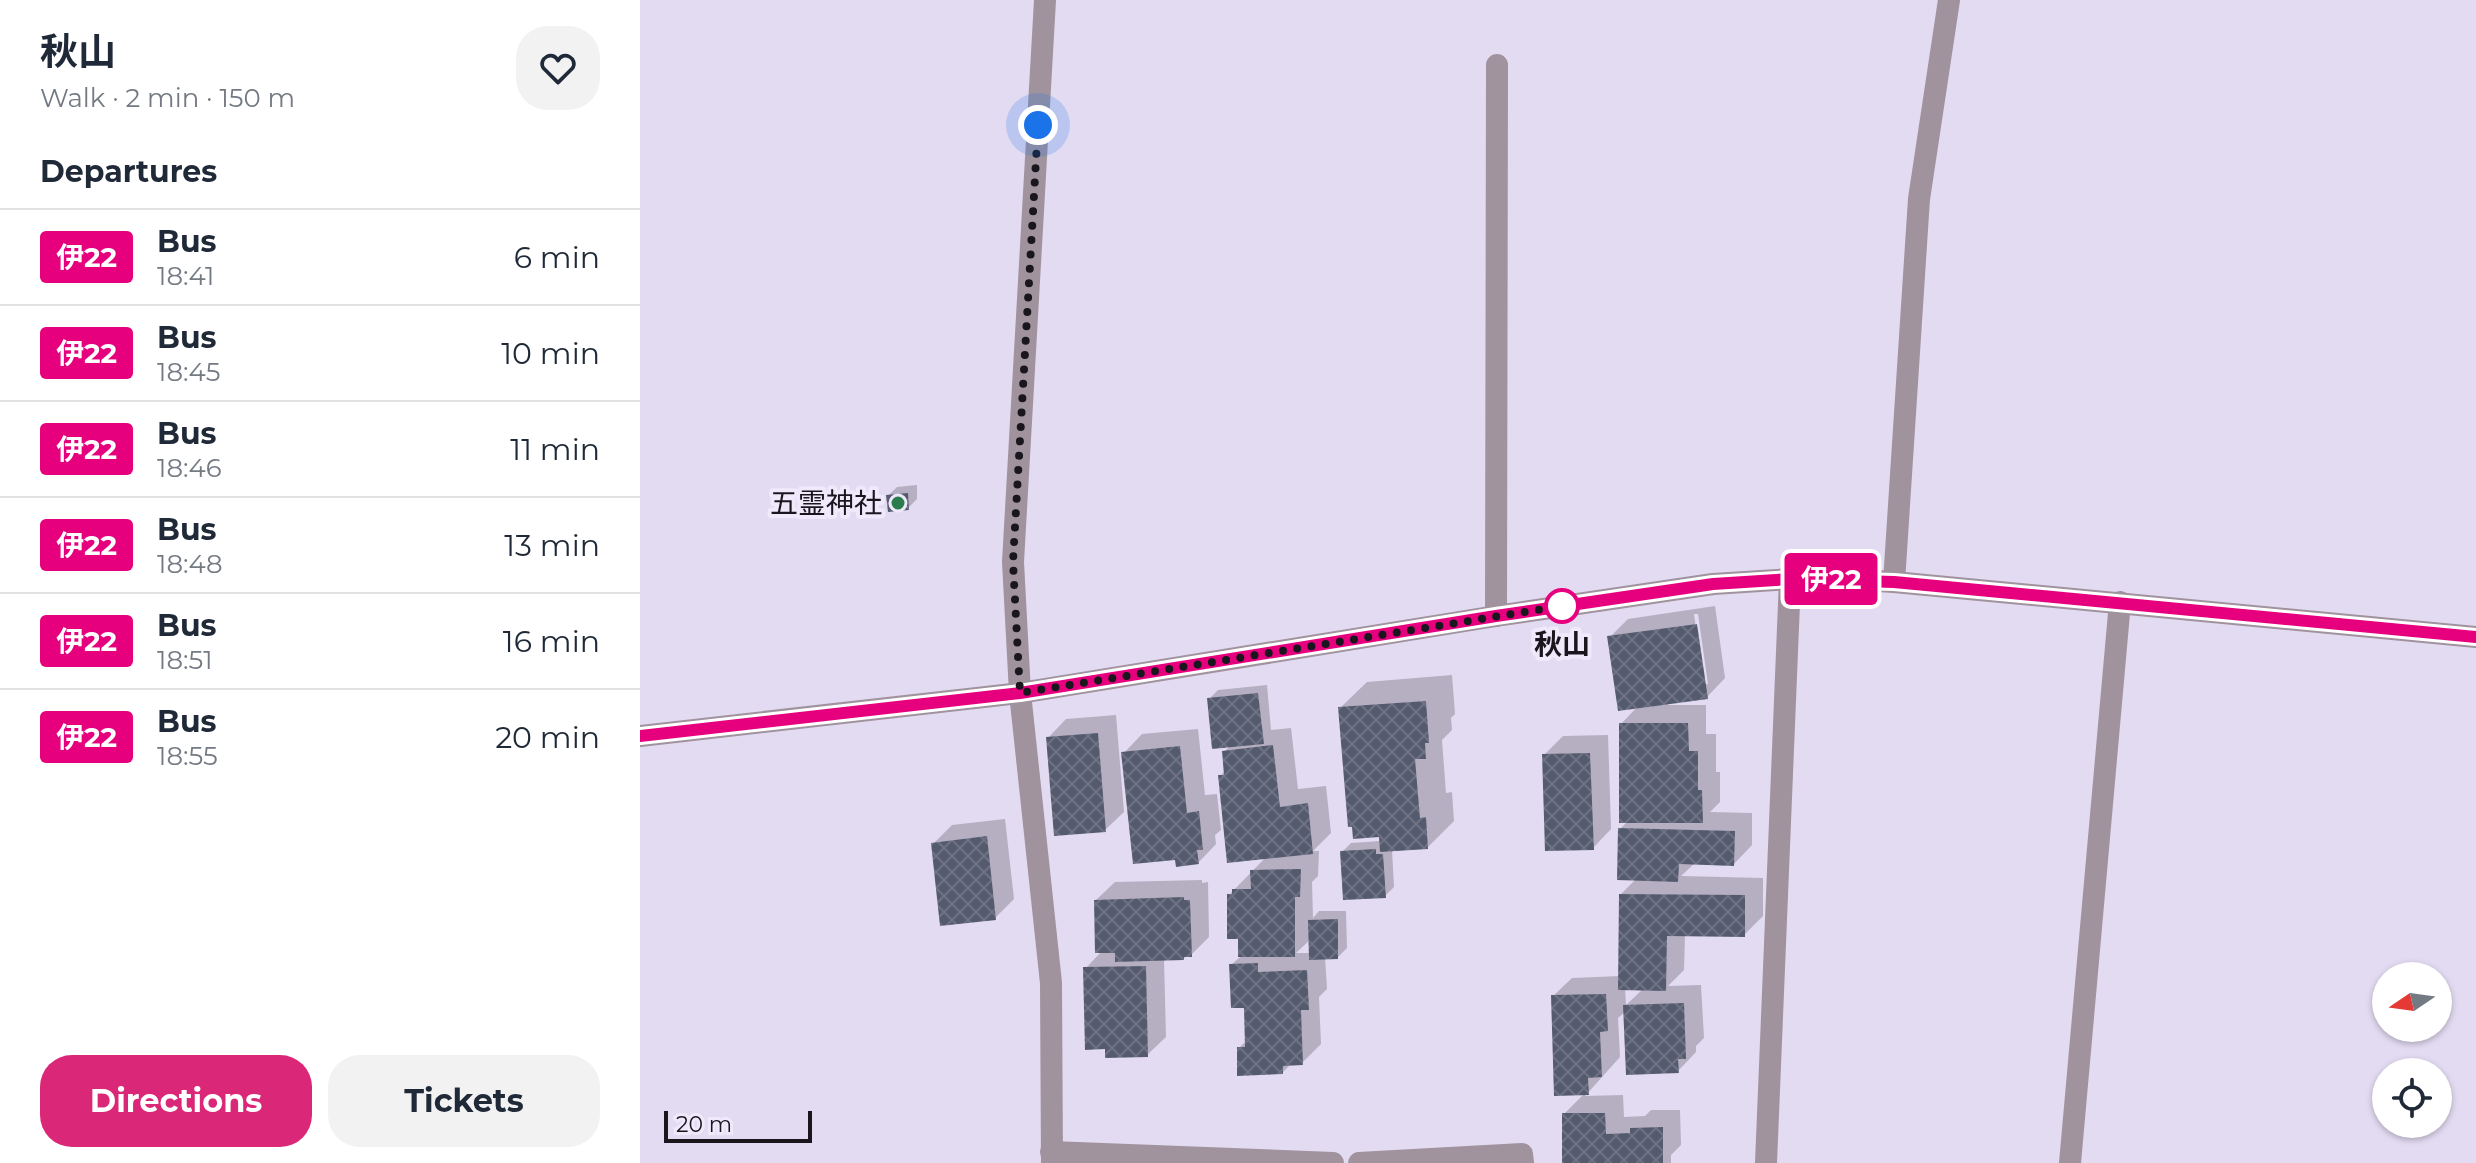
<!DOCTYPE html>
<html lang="en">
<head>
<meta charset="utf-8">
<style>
	body { margin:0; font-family:Montserrat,"Noto Sans JP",sans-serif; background:#f2f2f3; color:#1f2937; height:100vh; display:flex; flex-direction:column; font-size:30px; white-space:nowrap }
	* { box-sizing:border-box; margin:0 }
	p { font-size:26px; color:#747a83 }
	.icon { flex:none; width:44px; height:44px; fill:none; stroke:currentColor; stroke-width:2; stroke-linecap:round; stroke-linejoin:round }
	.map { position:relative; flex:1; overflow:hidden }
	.sheet { display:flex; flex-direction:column; background:#fff; width:640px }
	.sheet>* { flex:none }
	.badge { padding:0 16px; border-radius:6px; font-size:28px; line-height:52px }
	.needle { width:52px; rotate:257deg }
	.buttons { position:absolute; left:1732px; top:962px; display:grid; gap:16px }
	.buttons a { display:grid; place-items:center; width:80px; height:80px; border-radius:50%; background:#fff; box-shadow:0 2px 6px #0004; font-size:40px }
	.scale { position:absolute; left:24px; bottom:20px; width:148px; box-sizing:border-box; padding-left:8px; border:4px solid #19161e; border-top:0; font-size:22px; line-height:28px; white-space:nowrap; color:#19161e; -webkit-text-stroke:6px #f0e9fc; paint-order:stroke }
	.you { position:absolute; width:40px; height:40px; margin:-20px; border:6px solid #fff; border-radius:50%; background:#1a73e8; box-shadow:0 0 0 12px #1a73e833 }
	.map>.badge { position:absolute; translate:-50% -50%; box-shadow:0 0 0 4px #fff }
	h2 { padding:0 40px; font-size:30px; line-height:72px }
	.round { display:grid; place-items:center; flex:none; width:84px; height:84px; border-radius:32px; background:#f2f2f3 }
	.overview { display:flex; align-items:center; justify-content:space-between; height:136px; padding:0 40px }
	h1 { font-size:38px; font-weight:700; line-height:60px }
	.cta { display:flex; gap:16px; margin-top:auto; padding:16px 40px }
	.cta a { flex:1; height:92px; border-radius:32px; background:#db2777; color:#fff; font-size:32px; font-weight:700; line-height:92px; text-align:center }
	.cta a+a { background:#f2f2f3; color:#1f2937 }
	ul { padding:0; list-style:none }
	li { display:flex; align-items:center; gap:24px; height:96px; padding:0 40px; border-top:2px solid #e0e1e3 }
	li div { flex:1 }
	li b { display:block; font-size:30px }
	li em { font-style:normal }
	li .badge { min-width:88px; font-weight:700; text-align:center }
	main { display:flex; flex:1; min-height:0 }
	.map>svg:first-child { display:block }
</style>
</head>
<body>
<main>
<section class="sheet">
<div class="overview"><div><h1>秋山</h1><p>Walk · 2 min · 150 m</p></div><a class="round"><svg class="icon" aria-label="heart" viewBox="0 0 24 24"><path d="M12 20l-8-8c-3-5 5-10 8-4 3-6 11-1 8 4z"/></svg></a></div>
<h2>Departures</h2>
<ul>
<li><span class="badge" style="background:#e6007e;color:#fff">伊22</span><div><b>Bus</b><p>18:41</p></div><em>6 min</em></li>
<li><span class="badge" style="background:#e6007e;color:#fff">伊22</span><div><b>Bus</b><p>18:45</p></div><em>10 min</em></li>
<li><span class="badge" style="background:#e6007e;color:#fff">伊22</span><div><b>Bus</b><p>18:46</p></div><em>11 min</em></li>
<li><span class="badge" style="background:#e6007e;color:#fff">伊22</span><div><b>Bus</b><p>18:48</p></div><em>13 min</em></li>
<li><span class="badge" style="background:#e6007e;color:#fff">伊22</span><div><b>Bus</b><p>18:51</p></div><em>16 min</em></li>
<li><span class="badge" style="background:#e6007e;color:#fff">伊22</span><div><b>Bus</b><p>18:55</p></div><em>20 min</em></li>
</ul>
<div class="cta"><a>Directions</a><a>Tickets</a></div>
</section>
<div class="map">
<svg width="1836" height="1163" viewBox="0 0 1836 1163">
	<defs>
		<pattern id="building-cross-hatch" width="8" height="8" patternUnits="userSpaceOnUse" patternTransform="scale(2)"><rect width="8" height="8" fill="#555b6e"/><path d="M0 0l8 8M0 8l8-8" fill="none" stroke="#6e7282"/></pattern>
	</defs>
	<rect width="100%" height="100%" fill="#e3dbf2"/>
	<g fill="#0003" fill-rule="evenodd">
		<path d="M 277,485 L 277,499 L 268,508 L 248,496 L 257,487 Z"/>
		<path d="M 1075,606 L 1085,678 L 1067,697 L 1028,702 L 1028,705 L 1066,705 L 1066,734 L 1076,734 L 1076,772 L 1080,772 L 1080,802 L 1070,812 L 1112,813 L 1112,845 L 1094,864 L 1055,863 L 1041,876 L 1123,878 L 1123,916 L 1104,935 L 1045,934 L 1044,970 L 1028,986 L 1061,985 L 1064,1038 L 1056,1046 L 1056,1052 L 1038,1071 L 986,1011 L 978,1018 L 980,1057 L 945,1096 L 983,1095 L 984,1117 L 1005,1116 L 1011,1110 L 1040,1110 L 1041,1145 L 1031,1155 L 1031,1163 L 924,1163 L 924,1114 L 945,1093 L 913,996 L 932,978 L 980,976 L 981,894 L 996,879 L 980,829 L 988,821 L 981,724 L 998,706 L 970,637 L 988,619 ZM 1054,614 L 1058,614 L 1068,684 L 1064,684 ZM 985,988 L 1003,989 L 986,1005 Z"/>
		<path d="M 812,675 L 815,714 L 811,718 L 812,730 L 802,740 L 806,793 L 812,792 L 814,821 L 788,847 L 752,850 L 754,887 L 745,896 L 702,852 L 711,843 L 741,841 L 700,708 L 727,682 Z"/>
		<path d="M 627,685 L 631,730 L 651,728 L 658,789 L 686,786 L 691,833 L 673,851 L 679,851 L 678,876 L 672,882 L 673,918 L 679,911 L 706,911 L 707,948 L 698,957 L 685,957 L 687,989 L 679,997 L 681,1044 L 662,1063 L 652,1063 L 643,1072 L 599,1048 L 607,1040 L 606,1006 L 591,965 L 600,957 L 600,937 L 589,895 L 626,857 L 580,776 L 586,770 L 584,752 L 591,745 L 569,699 L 578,690 ZM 671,939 L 671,953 L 656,953 Z"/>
		<path d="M 476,715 L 484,812 L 465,830 L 408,738 L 426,719 Z"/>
		<path d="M 558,729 L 565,795 L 577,794 L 581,830 L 575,835 L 576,844 L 558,863 L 484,753 L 502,734 Z"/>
		<path d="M 968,735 L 971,829 L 953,848 L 904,755 L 923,736 Z"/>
		<path d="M 365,819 L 374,899 L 355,918 L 293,844 L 312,825 Z"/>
		<path d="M 562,880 L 562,883 L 568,882 L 569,937 L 551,955 L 543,958 L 524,959 L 526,1037 L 507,1055 L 446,968 L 462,951 L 456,900 L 475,882 Z"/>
	</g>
	<g fill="url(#building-cross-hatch)">
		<path d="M 268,493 L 269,510 L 248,512 L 246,495 Z"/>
		<path d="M 1057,624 L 1068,699 L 978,711 L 967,636 Z"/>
		<path d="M 618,693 L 624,744 L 572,749 L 567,698 Z"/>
		<path d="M 786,701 L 789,743 L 785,743 L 786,759 L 775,759 L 780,818 L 786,817 L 788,849 L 740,852 L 739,837 L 713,839 L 712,827 L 708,827 L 698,707 Z"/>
		<path d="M 979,723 L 1048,723 L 1049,751 L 1058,751 L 1058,790 L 1062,790 L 1063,823 L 979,823 Z"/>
		<path d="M 458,733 L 466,832 L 414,836 L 406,737 Z"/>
		<path d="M 633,745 L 640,807 L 668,803 L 673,854 L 587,863 L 578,775 L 584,775 L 582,751 Z"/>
		<path d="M 540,746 L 547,813 L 559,811 L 563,850 L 557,850 L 559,864 L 536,867 L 535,860 L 493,864 L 481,752 Z"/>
		<path d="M 950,753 L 954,850 L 905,851 L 902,754 Z"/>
		<path d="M 978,828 L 1095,831 L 1094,866 L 1039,864 L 1038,882 L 977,880 Z"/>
		<path d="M 347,836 L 356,920 L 300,926 L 291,843 Z"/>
		<path d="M 736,849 L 736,854 L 743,854 L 746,898 L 703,900 L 700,851 Z"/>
		<path d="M 661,869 L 660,897 L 655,897 L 655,957 L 598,957 L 598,939 L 587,939 L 587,894 L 592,894 L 592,889 L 611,889 L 610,870 Z"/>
		<path d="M 979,894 L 1105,895 L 1105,937 L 1027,936 L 1026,991 L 978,990 Z"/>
		<path d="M 544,897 L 544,900 L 550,900 L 552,957 L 544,957 L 544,960 L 475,962 L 475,953 L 455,953 L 454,900 Z"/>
		<path d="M 698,919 L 698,959 L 669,960 L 668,920 Z"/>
		<path d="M 618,963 L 618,972 L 667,970 L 669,1010 L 661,1010 L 663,1065 L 643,1066 L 643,1074 L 597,1076 L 597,1047 L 605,1047 L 604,1008 L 591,1008 L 589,964 Z"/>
		<path d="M 506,966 L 508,1057 L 465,1058 L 465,1049 L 445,1050 L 443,967 Z"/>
		<path d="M 966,994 L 968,1031 L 960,1032 L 962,1077 L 948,1078 L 949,1095 L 914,1096 L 911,995 Z"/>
		<path d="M 1044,1003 L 1046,1059 L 1038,1059 L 1039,1073 L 986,1075 L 983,1005 Z"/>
		<path d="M 922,1113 L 965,1113 L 966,1134 L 990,1133 L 990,1128 L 1023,1127 L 1023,1163 L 922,1163 Z"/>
	</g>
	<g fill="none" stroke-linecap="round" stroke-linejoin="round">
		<g stroke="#a0939d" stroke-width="22">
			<path d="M 405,0 L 373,562 L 380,693 L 411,983 L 412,1163"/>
			<path d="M 1254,582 L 1279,199 L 1309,0"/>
			<path d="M 856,616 L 857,65"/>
			<path d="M 411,1152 L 693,1163"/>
			<path d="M 719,1163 L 882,1154 L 883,1163"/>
			<path d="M 1126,1163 L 1150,579"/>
			<path d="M 1430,1163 L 1480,602"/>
		</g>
		<path stroke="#a0939d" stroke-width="22" d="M 0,736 L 380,693 L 856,616 L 1073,584 L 1150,579 L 1203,579 L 1254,582 L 1836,637"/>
	</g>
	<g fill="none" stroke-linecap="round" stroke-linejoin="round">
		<g stroke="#fff" stroke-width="18">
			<path id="line" d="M 0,736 L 380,693 L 856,616 L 1073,584 L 1150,579 L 1254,582 L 1836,637"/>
		</g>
		<use href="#line" stroke="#e6007e" stroke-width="12"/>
		<path stroke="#19161e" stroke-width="8" stroke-dasharray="0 14.4" d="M 398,125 L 373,562 L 380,693 L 922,606"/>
	</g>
	<circle fill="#2a7c4d" stroke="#f0e9fc" stroke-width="3" cx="258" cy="503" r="8"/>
	<circle fill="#fff" stroke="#e6007e" stroke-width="4" cx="922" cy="606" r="16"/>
	<g text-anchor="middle" stroke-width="8" stroke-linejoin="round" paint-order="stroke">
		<g font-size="28" fill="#19161e" stroke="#f0e9fc" text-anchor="end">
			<text x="242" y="513">五霊神社</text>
		</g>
		<g font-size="28" font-weight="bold" fill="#19161e" stroke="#f0e9fc">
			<text x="922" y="654">秋山</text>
		</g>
	</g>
</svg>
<div class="buttons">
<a><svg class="needle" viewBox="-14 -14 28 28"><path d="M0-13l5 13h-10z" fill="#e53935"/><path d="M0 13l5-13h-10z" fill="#747a83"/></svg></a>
<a><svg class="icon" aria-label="locate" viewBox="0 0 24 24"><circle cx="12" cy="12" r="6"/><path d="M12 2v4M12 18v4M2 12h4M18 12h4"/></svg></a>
</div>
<div class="scale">20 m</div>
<div class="you" style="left:398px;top:125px"></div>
<b class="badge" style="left:1191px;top:579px;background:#e6007e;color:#fff">伊22</b>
</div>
</main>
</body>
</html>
